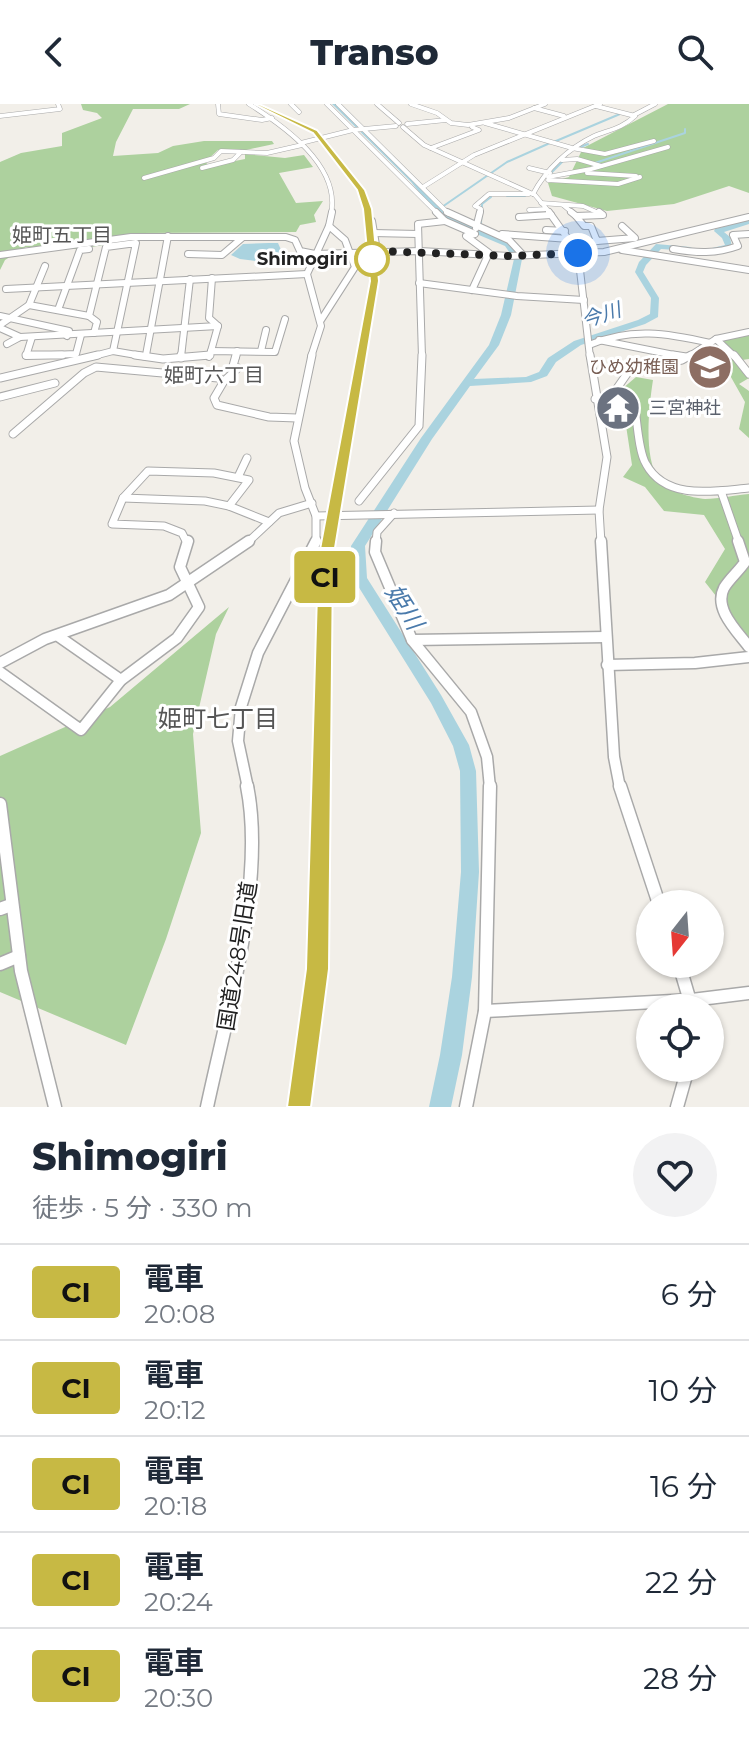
<!DOCTYPE html>
<html lang="ja">
<head>
<meta charset="utf-8">
<style>
	body { margin:0; font-family:Montserrat,"Noto Sans JP",sans-serif; background:#f2f2f3; color:#1f2937; height:100vh; display:flex; flex-direction:column; font-size:30px; white-space:nowrap }
	* { box-sizing:border-box; margin:0 }
	p { font-size:26px; color:#747a83 }
	.icon { flex:none; width:44px; height:44px; fill:none; stroke:currentColor; stroke-width:2; stroke-linecap:round; stroke-linejoin:round }
	.map { position:relative; height:1003px; overflow:hidden }
	.details { display:flex; flex-direction:column; background:#fff; flex:1 }
	.details>* { flex:none }
	.badge { padding:0 16px; border-radius:6px; font-size:28px; line-height:52px }
	.needle { width:52px; rotate:197deg }
	.fabs { position:absolute; left:636px; top:786px; display:grid; gap:16px }
	.fabs a { display:grid; place-items:center; width:88px; height:88px; border-radius:50%; background:#fff; box-shadow:0 2px 6px #0004; font-size:40px }
	.you { position:absolute; width:40px; height:40px; margin:-20px; border:6px solid #fff; border-radius:50%; background:#1a73e8; box-shadow:0 0 0 12px #1a73e833 }
	.map>.badge { position:absolute; translate:-50% -50%; box-shadow:0 0 0 4px #fff }
	.round { display:grid; place-items:center; flex:none; width:84px; height:84px; border-radius:42px; background:#f2f2f3 }
	.overview { display:flex; align-items:center; justify-content:space-between; height:136px; padding:0 32px }
	h1 { font-size:38px; font-weight:800; line-height:60px }
	ul { padding:0; list-style:none }
	li { display:flex; align-items:center; gap:24px; height:96px; padding:0 32px; border-top:2px solid #e0e1e3 }
	li div { flex:1 }
	li b { display:block; font-size:30px }
	li em { font-style:normal }
	li .badge { min-width:88px; font-weight:700; text-align:center }
	header { display:flex; justify-content:space-between; align-items:center; height:104px; padding:0 32px; background:#fff; font-size:36px; font-weight:800 }
	.map>svg:first-child { display:block }
</style>
</head>
<body>
<header><svg class="icon" aria-label="back" viewBox="0 0 24 24"><path d="M15 5l-7 7 7 7"/></svg>Transo<svg class="icon" aria-label="search" viewBox="0 0 24 24"><circle cx="10" cy="10" r="6"/><path d="M15 15l6 6"/></svg></header>
<div class="map">
<svg width="749" height="1003" viewBox="0 0 749 1003">
	<rect width="100%" height="100%" fill="#f2efe9"/>
	<g fill="#add19e">
		<path d="M 81,0 L 190,0 L 179,5 L 133,5 L 116,38 L 113,52 L 158,49 L 173,42 L 204,37 L 272,37 L 274,40 L 246,46 L 218,46 L 205,58 L 210,62 L 245,55 L 245,50 L 285,54 L 304,51 L 313,63 L 279,69 L 296,99 L 323,97 L 314,111 L 316,118 L 300,121 L 296,128 L 141,129 L 137,136 L 78,145 L 26,143 L 5,156 L 0,166 L 0,58 L 21,49 L 62,42 L 62,29 L 102,14 L 97,9 L 83,6 Z"/>
		<path d="M 668,0 L 749,0 L 749,89 L 729,82 L 674,100 L 607,107 L 552,92 L 548,79 L 569,73 L 583,44 Z"/>
		<path d="M 749,231 L 749,255 L 735,257 L 749,274 L 739,280 L 749,287 L 749,334 L 739,325 L 745,298 L 714,243 L 726,236 Z"/>
		<path d="M 636,273 L 653,276 C 649,302 643,353 659,376 C 667,387 692,394 705,395 C 719,395 735,391 749,390 L 749,534 L 705,478 L 725,445 L 704,411 L 664,407 L 645,383 L 623,373 L 632,361 L 625,315 L 605,317 L 601,303 Z"/>
		<path d="M 229,503 L 216,530 L 193,630 L 201,729 L 166,835 L 126,941 L 0,888 L 0,652 L 110,603 Z"/>
	</g>
	<path fill="#aad3df" d="M 269,139 L 278,139 L 282,148 L 273,159 L 240,155 L 231,151 L 243,140 Z"/>
	<g fill="none" stroke-linecap="round" stroke-linejoin="round">
		<g stroke="#aad3df" stroke-width="2">
			<path d="M 556,37 L 620,10"/>
			<path d="M 578,44 L 588,40"/>
			<path d="M 595,59 L 685,29 L 685,25"/>
			<path d="M 552,68 L 562,58"/>
			<path d="M 507,92 L 525,92"/>
			<path d="M 442,103 L 507,58 L 550,39"/>
			<path d="M 481,119 L 482,100 L 491,93"/>
		</g>
		<g fill="#aad3df" fill-rule="evenodd">
			<path d="M 332,0 L 338,0 L 415,76 L 441,104 L 466,119 L 511,138 L 522,155 L 511,211 L 499,241 L 474,275 L 526,273 L 539,268 L 548,254 L 574,237 L 638,216 L 650,210 L 651,194 L 635,168 L 639,158 L 656,140 L 690,143 L 694,145 L 690,147 L 661,145 L 646,161 L 643,168 L 659,194 L 658,213 L 645,220 L 581,241 L 556,258 L 547,272 L 531,278 L 470,282 L 432,335 L 365,442 L 367,474 L 441,591 L 469,641 L 476,667 L 479,768 L 472,873 L 462,951 L 451,1003 L 429,1003 L 440,951 L 452,873 L 461,768 L 460,667 L 453,642 L 431,599 L 353,474 L 351,442 L 421,334 L 489,241 L 501,211 L 514,155 L 505,142 L 460,123 L 435,108 L 411,78 Z"/>
			<path d="M 749,116 L 749,120 L 724,128 L 730,133 L 732,144 L 708,149 L 708,145 L 725,141 L 722,134 L 714,127 L 715,125 Z"/>
		</g>
		<g stroke="#a9a9a9" stroke-width="5">
			<g id="minor-far4">
				<path d="M 218,0 L 219,10 L 262,16 L 272,14"/>
				<path d="M 249,0 C 284,22 341,62 331,110"/>
				<path d="M 291,0 L 299,8"/>
				<path d="M 327,0 L 438,110"/>
				<path d="M 338,0 L 449,110"/>
				<path d="M 377,0 L 399,19"/>
				<path d="M 411,0 L 437,9 L 451,19 L 468,21 L 509,14 L 545,0"/>
				<path d="M 534,4 L 564,12"/>
				<path d="M 634,11 L 655,0"/>
				<path d="M 0,12 L 60,5 L 58,0"/>
				<path d="M 485,19 L 572,44 L 605,50 L 654,37"/>
				<path d="M 407,20 L 446,16"/>
				<path d="M 403,23 L 424,41 L 535,91 L 551,110"/>
				<path d="M 301,39 L 353,26 L 396,22"/>
				<path d="M 431,44 L 479,26 L 472,23"/>
				<path d="M 562,56 L 577,55 L 601,62"/>
				<path d="M 202,64 L 233,56 L 241,48"/>
				<path d="M 529,64 L 550,69"/>
				<path d="M 587,69 L 636,72"/>
				<path d="M 548,73 L 591,65 L 668,43"/>
				<path d="M 144,74 L 214,54 L 221,47 L 267,49 L 302,41"/>
				<path d="M 548,76 L 618,80 L 640,73"/>
				<path d="M 423,83 L 474,51 L 600,0"/>
				<path d="M 533,90 C 546,65 569,44 594,32 C 609,26 623,24 635,12 L 596,2"/>
				<path d="M 541,99 L 583,102 L 601,110"/>
				<path d="M 563,101 L 574,110"/>
				<path d="M 529,106 L 546,105"/>
				<path d="M 480,110 L 481,105 L 475,102 L 489,90 L 529,90"/>
			</g>
		</g>
		<g stroke="#a9a9a9" stroke-width="8">
			<g id="minor-far3">
				<path d="M 447,108 L 509,136 L 523,151"/>
				<path d="M 549,108 L 578,149 L 590,253"/>
				<path d="M 571,108 L 576,112 L 603,111 L 599,108"/>
				<path d="M 576,112 L 584,122 L 591,122 L 597,137 L 635,134 L 622,122"/>
				<path d="M 519,113 L 551,111"/>
				<path d="M 372,117 L 377,147"/>
				<path d="M 445,117 L 475,130 L 466,132 L 489,149 L 472,186"/>
				<path d="M 476,124 L 480,108"/>
				<path d="M 546,126 L 565,127"/>
				<path d="M 373,129 L 418,130"/>
				<path d="M 502,130 L 569,135"/>
				<path d="M 574,143 L 597,137"/>
				<path d="M 673,145 C 696,149 716,150 738,142 L 733,131 L 749,130"/>
				<path d="M 622,146 L 749,166"/>
				<path d="M 188,150 L 222,151 L 242,134"/>
				<path d="M 0,151 L 131,133 L 286,133 L 295,136 L 300,147 L 315,150 L 420,147 L 509,152 L 604,148 L 749,113"/>
				<path d="M 295,159 L 302,148"/>
				<path d="M 45,162 L 29,201 L 89,212"/>
				<path d="M 419,179 L 517,192 L 584,196"/>
				<path d="M 6,185 L 307,170"/>
				<path d="M 58,206 L 80,146 L 89,145"/>
				<path d="M 0,212 L 69,227 L 67,232"/>
				<path d="M 321,216 L 355,163 L 345,136 L 329,122"/>
				<path d="M 0,221 L 29,201"/>
				<path d="M 0,224 L 20,233"/>
				<path d="M 94,229 L 97,218 L 89,212 L 106,143 L 136,139 L 113,247"/>
				<path d="M 32,233 L 26,252 L 76,250 L 81,231"/>
				<path d="M 716,235 L 735,253"/>
				<path d="M 599,236 L 684,253"/>
				<path d="M 7,240 L 20,233 L 218,222"/>
				<path d="M 589,241 C 631,223 667,229 710,239"/>
				<path d="M 211,247 L 218,222 L 209,214 L 212,174"/>
				<path d="M 261,247 L 266,226"/>
				<path d="M 146,251 L 168,132"/>
				<path d="M 90,253 L 113,247 L 148,253"/>
				<path d="M 181,253 L 190,175"/>
				<path d="M 209,253 L 211,247 L 275,248 L 285,215"/>
				<path d="M 236,253 L 237,247"/>
				<path d="M 311,253 L 321,222 L 307,170 L 329,122 L 332,108"/>
				<path d="M 422,253 L 418,120 L 445,117 L 436,108"/>
				<path d="M 688,253 L 716,235 L 749,228"/>
			</g>
		</g>
		<g stroke="#a9a9a9" stroke-width="9">
			<g id="minor-far2">
				<path d="M 26,251 L 62,251"/>
				<path d="M 135,251 L 163,255 L 210,251"/>
				<path d="M 312,251 L 294,337 L 305,384 L 316,412 L 316,439"/>
				<path d="M 590,251 L 607,353 L 599,406 L 601,439"/>
				<path d="M 673,251 L 686,253"/>
				<path d="M 734,251 L 749,270"/>
				<path d="M 181,254 L 181,251"/>
				<path d="M 0,274 L 98,251"/>
				<path d="M 224,277 L 238,264 L 233,262 L 236,251"/>
				<path d="M 615,287 L 634,298 C 637,314 638,347 646,360 C 666,397 715,387 749,384"/>
				<path d="M 0,293 L 55,279"/>
				<path d="M 595,295 L 603,296 L 615,287 L 629,267 L 682,256 L 691,251"/>
				<path d="M 13,330 L 84,269 L 96,263 L 218,274 L 224,277 L 214,294 L 217,301 L 269,313 L 297,314"/>
				<path d="M 238,373 L 247,354"/>
				<path d="M 721,387 L 739,439"/>
				<path d="M 123,394 L 205,397 L 229,402 L 269,418"/>
				<path d="M 359,397 L 419,322 L 422,251"/>
				<path d="M 316,412 L 599,406"/>
				<path d="M 187,439 L 182,429 L 164,422 L 112,420 L 123,394 L 148,367 L 214,369 L 249,376 L 229,402"/>
				<path d="M 247,439 L 279,409 L 312,399"/>
				<path d="M 376,439 L 377,428 L 394,409"/>
			</g>
		</g>
		<g stroke="#a9a9a9" stroke-width="13">
			<g id="minor-far1">
				<path d="M 376,437 L 375,448 L 412,536 L 471,608 L 487,653 L 490,684"/>
				<path d="M 601,437 L 614,653 L 620,684"/>
				<path d="M 738,437 L 745,458 C 739,467 729,475 724,484 C 713,505 738,528 749,543"/>
				<path d="M 58,532 L 121,576"/>
				<path d="M 412,536 L 606,533"/>
				<path d="M 0,559 L 45,535 L 169,491 L 249,437"/>
				<path d="M 607,561 L 695,559 L 749,553"/>
				<path d="M 0,568 L 81,626 L 121,576 L 177,534 L 199,503 L 180,463 L 188,437"/>
				<path d="M 248,684 L 238,637 L 241,603 L 258,549 L 316,437"/>
			</g>
		</g>
		<g stroke="#a9a9a9" stroke-width="15">
			<g id="minor">
				<path d="M 620,682 L 659,800"/>
				<path d="M 0,700 L 21,867 L 55,1003"/>
				<path d="M 0,805 L 11,801"/>
				<path d="M 0,860 L 19,852"/>
				<path d="M 679,860 L 692,904"/>
				<path d="M 485,907 L 692,896 L 749,889"/>
				<path d="M 207,1003 C 227,909 266,776 247,682"/>
				<path d="M 466,1003 L 485,907 L 490,682"/>
				<path d="M 677,1003 L 688,964"/>
			</g>
		</g>
		<use href="#minor-far4" stroke="#fff" stroke-width="4"/>
		<use href="#minor-far3" stroke="#fff" stroke-width="6"/>
		<use href="#minor-far2" stroke="#fff" stroke-width="7"/>
		<use href="#minor-far1" stroke="#fff" stroke-width="10"/>
		<use href="#minor" stroke="#fff" stroke-width="12"/>
		<path stroke="#707070" stroke-width="2" stroke-dasharray="8 8" stroke-linecap="butt" d="M 257,0 L 315,28 L 361,86 L 367,100 L 375,177 L 325,456 L 321,684"/>
		<path stroke="#707070" stroke-width="3" stroke-dasharray="22 22" stroke-linecap="butt" d="M 299,1003 L 317,865 L 321,682"/>
	</g>
	<path fill="#c7b944" stroke="#fff" stroke-width="2" d="M 254,0 L 259,0 L 317,26 L 365,86 L 372,105 L 379,177 L 333,456 L 329,865 L 311,1003 L 287,1003 L 306,865 L 318,456 L 370,177 L 363,105 L 357,86 L 313,29 Z"/>
	<g fill="none" stroke-linecap="round" stroke-linejoin="round">
		<path stroke="#222" stroke-width="8" stroke-dasharray="0 14.4" d="M 372,155 L 372,147 L 377,147 L 509,152 L 578,149"/>
	</g>
	<defs>
		<g id="school-disc" transform="scale(2.3)"><circle r="9.5" fill="#8d6e63" stroke="#fff"/><path d="M0-5L7-2L0 1L-7-2ZM-4 1L0 2.5L4 1V4Q0 6-4 4Z" fill="#fff"/></g>
		<g id="temple-disc" transform="scale(2.3)"><circle r="9.5" fill="#6b7280" stroke="#fff"/><path d="M0-6L5-2H3V0L6.5 2.5H4V6H1.5V3h-3V6H-4V2.5H-6.5L-3 0V-2H-5Z" fill="#fff"/></g>
	</defs>
	<g fill-rule="evenodd">
		<use href="#school-disc" x="710" y="263"/>
		<use href="#temple-disc" x="618" y="304"/>
	</g>
	<circle fill="#fff" stroke="#c7b944" stroke-width="4" cx="372" cy="155" r="16"/>
	<g text-anchor="middle" stroke-width="6" stroke-linejoin="round" paint-order="stroke">
		<g font-size="18" font-weight="bold" fill="#222" stroke="#fff" text-anchor="end">
			<text x="348" y="161">Shimogiri</text>
		</g>
		<g font-size="18" fill="#785e54" stroke="#fff" text-anchor="end">
			<text x="679" y="269">ひめ幼稚園</text>
		</g>
		<g font-size="18" fill="#5b616d" stroke="#fff" text-anchor="start">
			<text x="649" y="310">三宮神社</text>
		</g>
		<g font-size="20" fill="#555" stroke="#fff">
			<text x="62" y="138">姫町五丁目</text>
			<text x="214" y="278">姫町六丁目</text>
		</g>
		<g font-size="20" font-style="italic" fill="#4a7aab" stroke="#fff">
			<text transform="translate(601 211) rotate(-18)" y="7">今川</text>
		</g>
		<g font-size="22" fill="#222" stroke="#fff">
			<text transform="translate(237 852) rotate(-81)" y="8">国道248号旧道</text>
		</g>
		<g font-size="24" font-style="italic" fill="#4a7aab" stroke="#fff">
			<text transform="translate(404 503) rotate(58)" y="8">姫川</text>
		</g>
		<g font-size="24" fill="#555" stroke="#fff">
			<text x="218" y="623">姫町七丁目</text>
		</g>
	</g>
</svg>
<div class="fabs">
<a><svg class="needle" viewBox="-14 -14 28 28"><path d="M0-13l5 13h-10z" fill="#e53935"/><path d="M0 13l5-13h-10z" fill="#747a83"/></svg></a>
<a><svg class="icon" aria-label="locate" viewBox="0 0 24 24"><circle cx="12" cy="12" r="6"/><path d="M12 2v4M12 18v4M2 12h4M18 12h4"/></svg></a>
</div>
<div class="you" style="left:578px;top:149px"></div>
<b class="badge" style="left:325px;top:473px;background:#c7b944;color:#111">CI</b>
</div>
<section class="details">
<div class="overview"><div><h1>Shimogiri</h1><p>徒歩 · 5 分 · 330 m</p></div><a class="round"><svg class="icon" aria-label="heart" viewBox="0 0 24 24"><path d="M12 20l-8-8c-3-5 5-10 8-4 3-6 11-1 8 4z"/></svg></a></div>
<ul>
<li><span class="badge" style="background:#c7b944;color:#111">CI</span><div><b>電車</b><p>20:08</p></div><em>6 分</em></li>
<li><span class="badge" style="background:#c7b944;color:#111">CI</span><div><b>電車</b><p>20:12</p></div><em>10 分</em></li>
<li><span class="badge" style="background:#c7b944;color:#111">CI</span><div><b>電車</b><p>20:18</p></div><em>16 分</em></li>
<li><span class="badge" style="background:#c7b944;color:#111">CI</span><div><b>電車</b><p>20:24</p></div><em>22 分</em></li>
<li><span class="badge" style="background:#c7b944;color:#111">CI</span><div><b>電車</b><p>20:30</p></div><em>28 分</em></li>
</ul>
</section>
</body>
</html>
